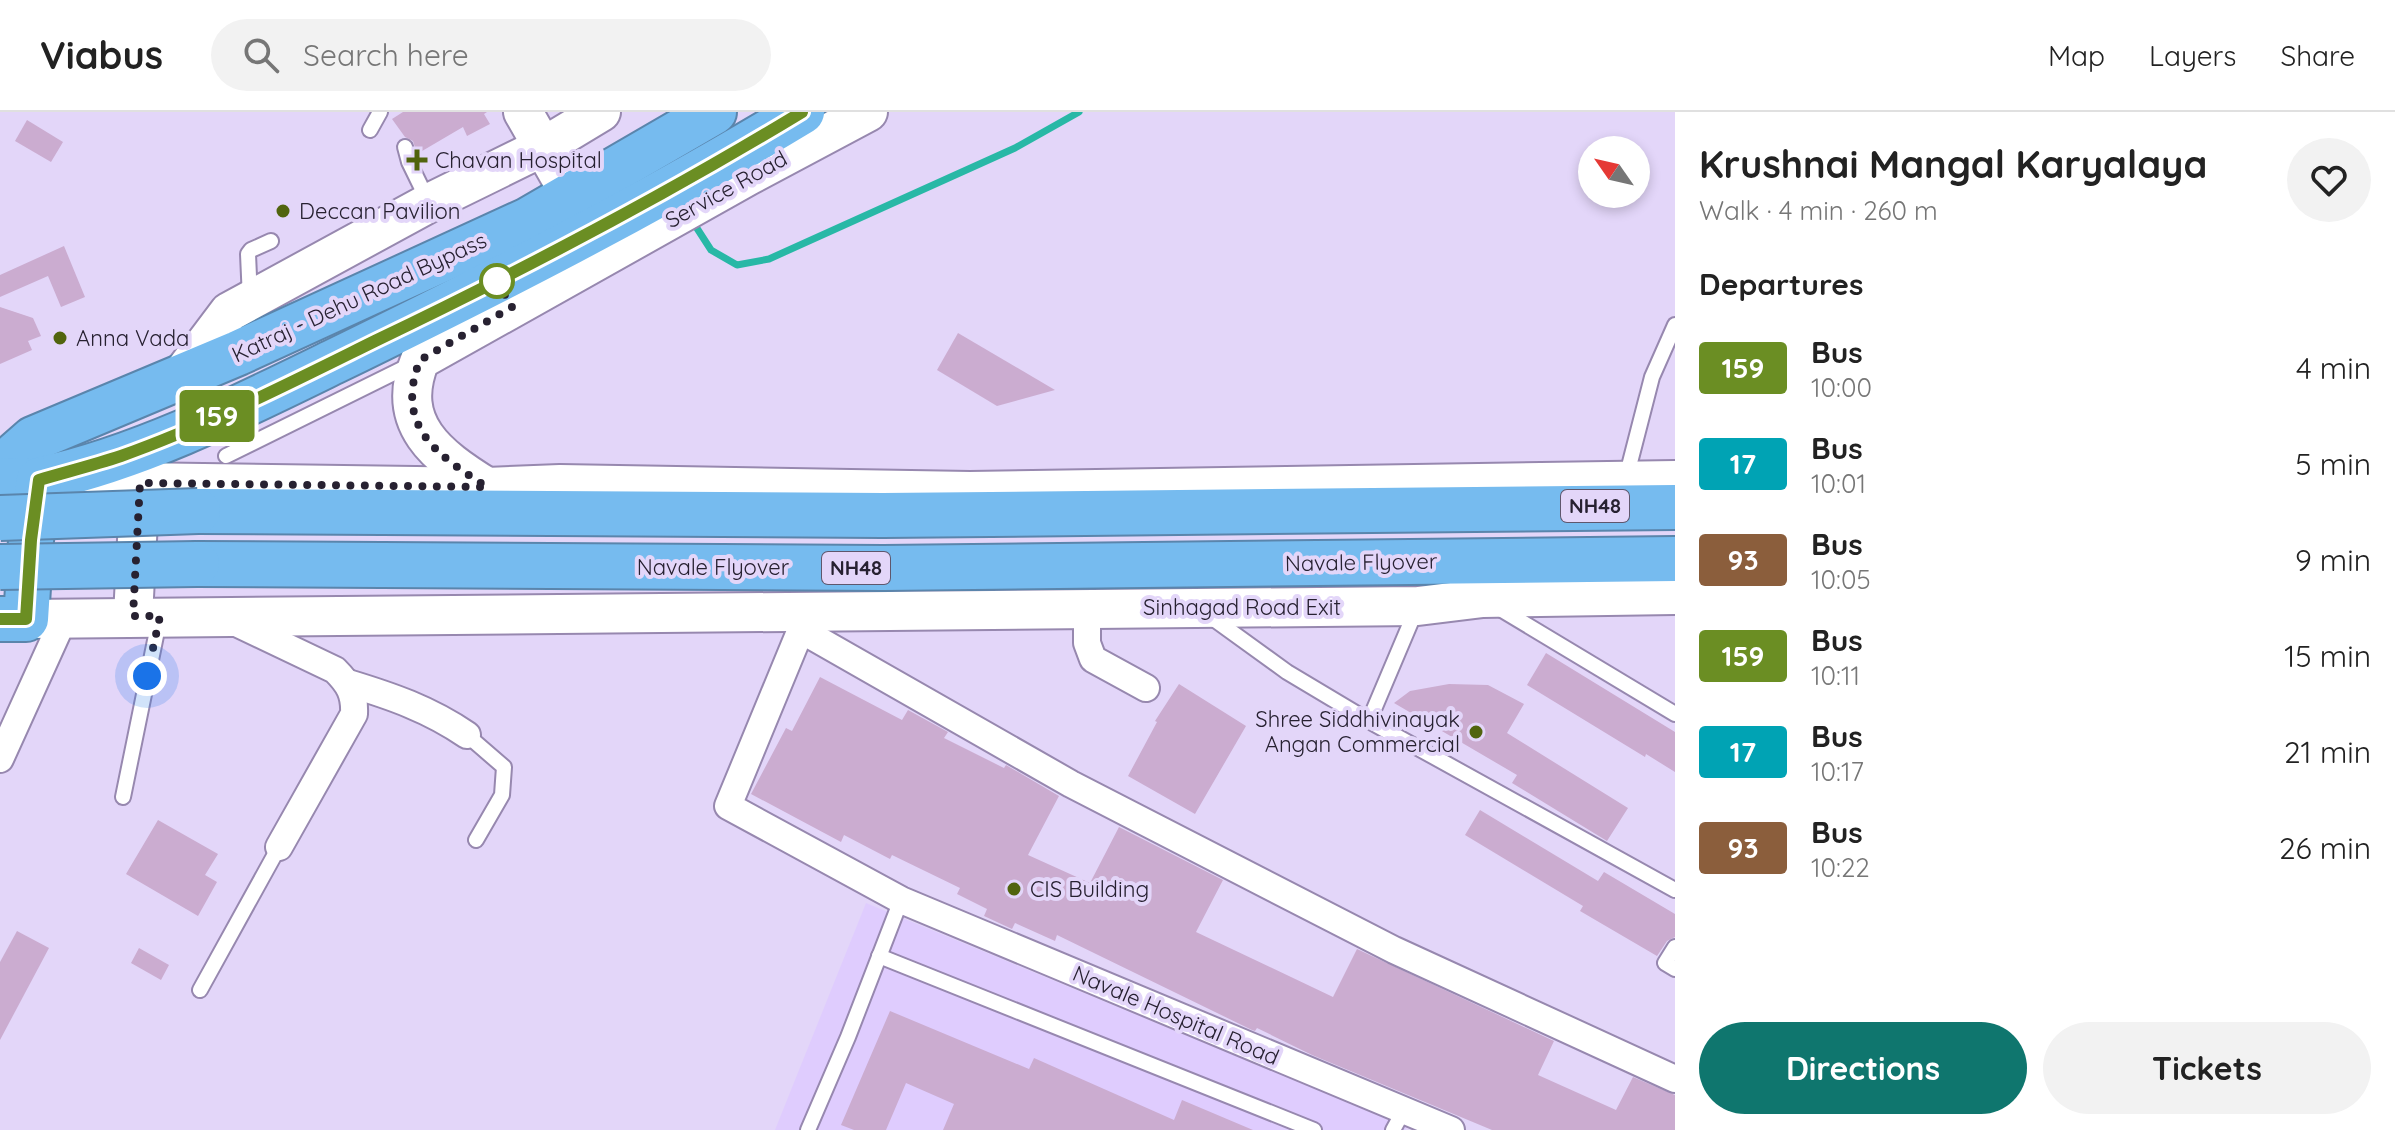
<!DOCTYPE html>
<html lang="en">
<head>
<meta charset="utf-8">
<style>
	body { margin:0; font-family:Quicksand,sans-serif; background:#f2f2f2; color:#222; height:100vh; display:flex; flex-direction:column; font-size:30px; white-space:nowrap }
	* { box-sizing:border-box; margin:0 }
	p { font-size:26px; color:#767676 }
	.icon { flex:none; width:44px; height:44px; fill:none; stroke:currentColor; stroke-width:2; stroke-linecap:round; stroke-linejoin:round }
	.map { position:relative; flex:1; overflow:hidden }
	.sheet { display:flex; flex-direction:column; background:#fff; width:720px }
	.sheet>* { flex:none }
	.badge { padding:0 16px; border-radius:6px; font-size:28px; line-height:52px }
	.needle { width:52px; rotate:304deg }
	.controls { position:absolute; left:1578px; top:24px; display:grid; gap:16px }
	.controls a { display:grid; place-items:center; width:72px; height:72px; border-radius:50%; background:#fff; box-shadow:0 4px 12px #0003; font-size:40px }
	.you { position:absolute; width:40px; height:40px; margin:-20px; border:6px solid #fff; border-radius:50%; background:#1a73e8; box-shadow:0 0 0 12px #1a73e833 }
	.map>.badge { position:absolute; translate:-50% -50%; box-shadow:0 0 0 4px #fff }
	h2 { padding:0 24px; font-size:30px; line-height:72px }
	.round { display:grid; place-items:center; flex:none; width:84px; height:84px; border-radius:42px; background:#f2f2f2 }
	.head { display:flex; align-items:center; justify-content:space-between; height:136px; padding:0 24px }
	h1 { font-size:38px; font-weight:700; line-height:60px }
	.cta { display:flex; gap:16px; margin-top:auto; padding:16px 24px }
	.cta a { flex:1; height:92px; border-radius:48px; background:#0f766e; color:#fff; font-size:32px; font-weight:700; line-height:92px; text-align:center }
	.cta a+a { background:#f2f2f2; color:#222 }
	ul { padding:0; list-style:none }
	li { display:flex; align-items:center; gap:24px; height:96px; padding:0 24px }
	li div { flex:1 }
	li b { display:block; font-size:30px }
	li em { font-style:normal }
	li .badge { min-width:88px; font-weight:700; text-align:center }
	header { display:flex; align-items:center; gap:48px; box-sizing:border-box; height:112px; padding:0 40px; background:#fff; border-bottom:2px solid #e0e0e0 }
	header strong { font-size:38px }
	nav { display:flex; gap:44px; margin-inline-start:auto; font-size:28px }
	.search { width:560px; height:72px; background:#f2f2f2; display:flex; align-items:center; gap:20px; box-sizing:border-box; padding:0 28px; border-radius:44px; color:#767676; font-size:30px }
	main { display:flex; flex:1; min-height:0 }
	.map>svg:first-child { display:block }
</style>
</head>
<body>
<header>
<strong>Viabus</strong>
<div class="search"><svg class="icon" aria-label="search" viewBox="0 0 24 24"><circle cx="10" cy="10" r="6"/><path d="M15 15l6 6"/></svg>Search here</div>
<nav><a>Map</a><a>Layers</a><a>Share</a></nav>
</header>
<main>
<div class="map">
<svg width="1675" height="1018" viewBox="0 0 1675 1018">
	<rect width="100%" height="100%" fill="#e3d6f9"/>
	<path fill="#dfccfe" d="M 866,791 L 1408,1015 L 1405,1018 L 775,1018 Z"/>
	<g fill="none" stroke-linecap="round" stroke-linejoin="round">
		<path stroke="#28b8a6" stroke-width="7" d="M 691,107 L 711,138 L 737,153 L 769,147 L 1015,36 L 1079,0"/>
	</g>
	<g fill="#cbacd0">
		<path d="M 403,0 L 487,0 L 484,2 L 490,12 L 467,24 L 463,15 L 417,42 L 413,29 L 405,25 L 392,7 Z"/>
		<path d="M 27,8 L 63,30 L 51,50 L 15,29 Z"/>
		<path d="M 64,134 L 85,185 L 61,195 L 48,164 L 0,185 L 0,163 Z"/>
		<path d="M 0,195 L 33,206 L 41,224 L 28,229 L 32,238 L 0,252 Z"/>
		<path d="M 958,221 L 1055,278 L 997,294 L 937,258 Z"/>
		<path d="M 1546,541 L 1675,620 L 1675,660 L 1646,642 L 1645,645 L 1527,573 Z"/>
		<path d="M 820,565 L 902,608 L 908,598 L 948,620 L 944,626 L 1004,656 L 1006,653 L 1059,684 L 1028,743 L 1090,771 L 1119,715 L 1223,768 L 1196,820 L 1333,885 L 1357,837 L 1554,929 L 1538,963 L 1616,998 L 1633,965 L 1675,983 L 1675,1018 L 1492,1018 L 1312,943 L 1257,916 L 1255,919 L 1252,918 L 1057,823 L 1055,829 L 1015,811 L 1012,817 L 984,804 L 987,797 L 957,782 L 960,776 L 892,743 L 890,747 L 844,723 L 841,730 L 751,682 L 786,616 L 792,619 Z"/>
		<path d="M 1179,572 L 1246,614 L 1195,702 L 1128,664 L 1157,610 L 1155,609 Z"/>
		<path d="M 1449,572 L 1488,573 L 1524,592 L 1507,621 L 1628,696 L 1607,729 L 1512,671 L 1517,663 L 1394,591 L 1410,579 Z"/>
		<path d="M 1480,698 L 1598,769 L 1604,760 L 1675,802 L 1675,825 L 1667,829 L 1657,844 L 1580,799 L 1583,794 L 1465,723 Z"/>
		<path d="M 158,708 L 218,742 L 205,763 L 217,770 L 198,804 L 126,762 Z"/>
		<path d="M 17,819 L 49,836 L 0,928 L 0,850 Z"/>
		<path d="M 139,836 L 169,853 L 161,868 L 131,851 Z"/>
		<path d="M 890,899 L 1029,957 L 1034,946 L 1174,1008 L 1182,988 L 1253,1018 L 943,1018 L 954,992 L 906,971 L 886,1018 L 854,1018 L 841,1013 Z"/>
	</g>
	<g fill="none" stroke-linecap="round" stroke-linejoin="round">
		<g stroke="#9788af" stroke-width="18">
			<g id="lane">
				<path d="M 370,18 L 380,0"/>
				<path d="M 405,35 L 409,50 L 429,91"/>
				<path d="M 250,187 L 248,142 L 251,138 L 271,129"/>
				<path d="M 226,344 L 412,252"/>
				<path d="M 1626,366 L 1652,265 L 1675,213"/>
				<path d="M 1497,495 L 1675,602"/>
				<path d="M 1211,505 L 1287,560 L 1369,609 L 1675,778"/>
				<path d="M 1369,609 L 1416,498"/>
				<path d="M 467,623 L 504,655 L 502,683 L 476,728"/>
				<path d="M 123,685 L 159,509"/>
				<path d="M 1675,835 L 1665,851 L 1675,857"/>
				<path d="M 879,844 L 1314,1018"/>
				<path d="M 200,878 L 279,735"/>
				<path d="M 808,1018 L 848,925 L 901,788"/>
				<path d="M 1393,1018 L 1404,998"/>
			</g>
		</g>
		<g stroke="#9788af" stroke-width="30">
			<g id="street">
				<path d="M 1087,496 L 1087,531 L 1093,547 L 1146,576"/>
				<path d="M 809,498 L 728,694 L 901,788 L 1451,1018"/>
				<path d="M 230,508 L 335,558 C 349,572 355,582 354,602 L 279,735"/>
				<path d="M 801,518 L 1071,672 L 1394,838 L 1675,967"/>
				<path d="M 348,571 C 391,584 429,597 467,623"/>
				<path d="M 0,647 L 64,506"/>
			</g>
		</g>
		<g stroke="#9788af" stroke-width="42">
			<g id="secondary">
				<path d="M 523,0 L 571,84"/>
				<path d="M 180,265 L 229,200 L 429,91 L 543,35 L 601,0"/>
				<path d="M 62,369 L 487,375 L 560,372 L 970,379 L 1675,368"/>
				<path d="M 487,375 C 437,344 394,312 420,248 L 748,64 L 868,0"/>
				<path d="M 133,504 L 140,371"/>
				<path d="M 26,507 L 1418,494 L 1483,486 L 1675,483"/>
			</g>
		</g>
		<g stroke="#5a85ac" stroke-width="48">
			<g id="highway">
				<path d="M 0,356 L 33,327 L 238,241 L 528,108 L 714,0"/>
				<path d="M 0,368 C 14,368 29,370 42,367 C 140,346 243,294 333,250 C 493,172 650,92 802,0"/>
				<path d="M 198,399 L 883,403 L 1675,395"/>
				<path d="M 197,452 L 883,456 L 1675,447"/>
				<path d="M 0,507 L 26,507 L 31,428 L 39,368"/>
			</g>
		</g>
		<use href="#lane" stroke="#fff" stroke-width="14"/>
		<use href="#street" stroke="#fff" stroke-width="26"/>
		<use href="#secondary" stroke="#fff" stroke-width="38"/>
		<use href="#highway" stroke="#76bbef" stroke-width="44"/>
		<g stroke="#5a85ac" stroke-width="48" stroke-linecap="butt">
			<g id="highway-bridge">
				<path d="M 0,406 L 198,399"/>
				<path d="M 0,455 L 197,452"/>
			</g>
		</g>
		<use href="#highway-bridge" stroke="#76bbef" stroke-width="44"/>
	</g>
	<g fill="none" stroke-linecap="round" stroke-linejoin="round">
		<g stroke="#fff" stroke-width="18">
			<path id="line" d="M 0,507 L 26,507 L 31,428 L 39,368 C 66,360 94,353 121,344 C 208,313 292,270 375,229 C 521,159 664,84 802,0"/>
		</g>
		<use href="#line" stroke="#6b8e23" stroke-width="12"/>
		<path stroke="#272131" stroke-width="8" stroke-dasharray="0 14.4" d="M 147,564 L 160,504 L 133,504 L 140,371 L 487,375 C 437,343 394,314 420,248 L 512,195 L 497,169"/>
	</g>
	<g fill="#51640e" stroke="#e3d6f9" stroke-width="3">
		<path d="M413 36h8v8h8v8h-8v8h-8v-8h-8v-8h8z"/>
		<circle cx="283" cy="99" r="8"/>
		<circle cx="60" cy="226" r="8"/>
		<circle cx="1476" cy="620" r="8"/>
		<circle cx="1014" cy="777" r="8"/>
	</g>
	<circle fill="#fff" stroke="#6b8e23" stroke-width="4" cx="497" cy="169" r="16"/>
	<g text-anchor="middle" stroke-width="8" stroke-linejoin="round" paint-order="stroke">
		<g fill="#e3d6f9" stroke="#5f576d" stroke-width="2">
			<rect x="1561" y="378" width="68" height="32" rx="6"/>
			<rect x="822" y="440" width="68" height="32" rx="6"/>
		</g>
		<g font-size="20" font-weight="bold" fill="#272131">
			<text x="1595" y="401">NH48</text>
			<text x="856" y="463">NH48</text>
		</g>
		<g font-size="22" fill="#272131" stroke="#e3d6f9" text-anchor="start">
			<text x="435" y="56">Chavan Hospital</text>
			<text x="299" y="107">Deccan Pavilion</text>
			<text x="76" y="234">Anna Vada</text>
			<text x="1460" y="615" text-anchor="end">Shree Siddhivinayak<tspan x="1460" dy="25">Angan Commercial</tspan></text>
			<text x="1030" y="785">CIS Building</text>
		</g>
		<g font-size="22" fill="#272131" stroke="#e3d6f9">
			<text transform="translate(726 77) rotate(-29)" y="8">Service Road</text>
			<text transform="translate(359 185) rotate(-25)" y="8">Katraj - Dehu Road Bypass</text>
			<text transform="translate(1361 450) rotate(-1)" y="8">Navale Flyover</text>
			<text x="713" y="463">Navale Flyover</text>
			<text x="1242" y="503">Sinhagad Road Exit</text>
			<text transform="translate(1176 903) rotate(23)" y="8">Navale Hospital Road</text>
		</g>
	</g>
</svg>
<div class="controls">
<a><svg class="needle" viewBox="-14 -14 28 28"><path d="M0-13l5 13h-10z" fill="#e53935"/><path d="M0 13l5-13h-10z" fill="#767676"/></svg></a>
</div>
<div class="you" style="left:147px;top:564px"></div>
<b class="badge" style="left:217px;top:304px;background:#6b8e23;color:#fff">159</b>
</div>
<section class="sheet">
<div class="head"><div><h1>Krushnai Mangal Karyalaya</h1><p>Walk · 4 min · 260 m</p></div><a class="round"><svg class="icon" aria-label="heart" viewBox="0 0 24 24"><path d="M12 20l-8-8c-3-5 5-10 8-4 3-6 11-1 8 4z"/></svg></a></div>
<h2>Departures</h2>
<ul>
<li><span class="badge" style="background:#6b8e23;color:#fff">159</span><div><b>Bus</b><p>10:00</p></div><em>4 min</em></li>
<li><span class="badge" style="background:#00a3b4;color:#fff">17</span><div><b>Bus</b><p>10:01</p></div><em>5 min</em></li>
<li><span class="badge" style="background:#8b5e3c;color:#fff">93</span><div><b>Bus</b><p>10:05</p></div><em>9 min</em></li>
<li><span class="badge" style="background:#6b8e23;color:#fff">159</span><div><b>Bus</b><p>10:11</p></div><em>15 min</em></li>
<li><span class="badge" style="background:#00a3b4;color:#fff">17</span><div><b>Bus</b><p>10:17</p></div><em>21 min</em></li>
<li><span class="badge" style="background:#8b5e3c;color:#fff">93</span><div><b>Bus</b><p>10:22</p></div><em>26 min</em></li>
</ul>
<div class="cta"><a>Directions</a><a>Tickets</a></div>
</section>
</main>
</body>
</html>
